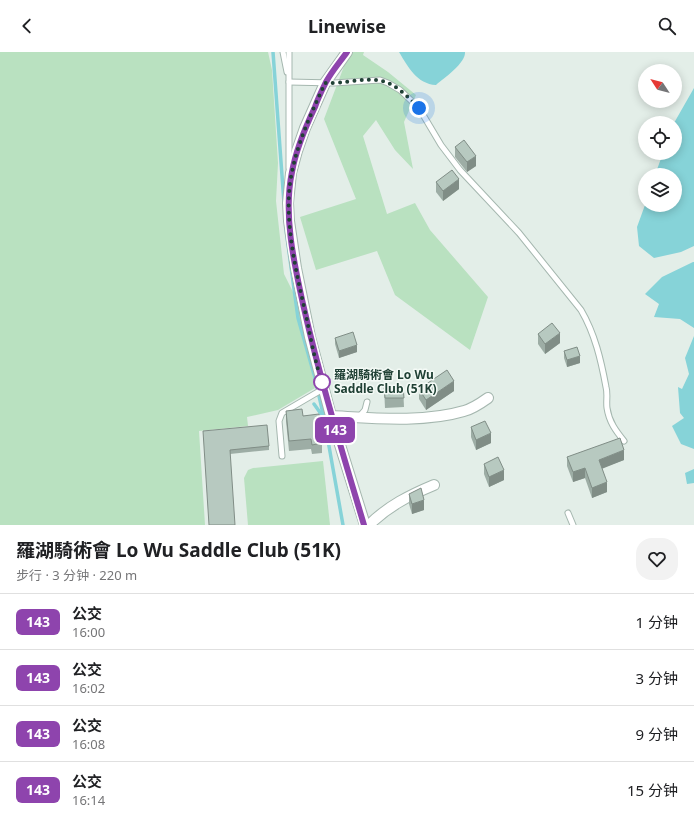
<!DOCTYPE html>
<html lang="zh">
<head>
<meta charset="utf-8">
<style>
	body { margin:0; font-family:"Noto Sans","Noto Sans SC",sans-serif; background:#f2f2f2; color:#202124; height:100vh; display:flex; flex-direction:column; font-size:15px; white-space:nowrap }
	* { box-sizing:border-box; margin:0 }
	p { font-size:13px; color:#757577 }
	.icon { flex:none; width:22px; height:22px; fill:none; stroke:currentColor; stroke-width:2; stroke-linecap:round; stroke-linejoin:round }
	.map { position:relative; height:473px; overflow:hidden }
	.side { display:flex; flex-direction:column; background:#fff; flex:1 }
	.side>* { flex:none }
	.badge { padding:0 8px; border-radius:6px; font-size:14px; line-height:26px }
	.needle { width:26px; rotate:306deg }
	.tools { position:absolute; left:638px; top:12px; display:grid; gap:8px }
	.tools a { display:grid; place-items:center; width:44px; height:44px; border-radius:50%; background:#fff; box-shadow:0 2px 10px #0003; font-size:20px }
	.you { position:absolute; width:20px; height:20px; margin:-10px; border:3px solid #fff; border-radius:50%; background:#1a73e8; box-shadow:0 0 0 6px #1a73e833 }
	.map>.badge { position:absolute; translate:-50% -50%; box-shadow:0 0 0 2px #fff }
	.round { display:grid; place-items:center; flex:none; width:42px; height:42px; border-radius:16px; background:#f2f2f2 }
	.overview { display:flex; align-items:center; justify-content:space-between; height:68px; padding:0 16px }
	h1 { font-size:19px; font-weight:700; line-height:30px }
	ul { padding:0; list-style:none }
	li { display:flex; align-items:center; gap:12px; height:56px; padding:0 16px; border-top:1px solid #e0e0e0 }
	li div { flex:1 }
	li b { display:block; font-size:15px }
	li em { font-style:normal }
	li .badge { min-width:44px; font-weight:700; text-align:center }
	header { display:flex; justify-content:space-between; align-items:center; height:52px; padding:0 16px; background:#fff; font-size:18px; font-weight:700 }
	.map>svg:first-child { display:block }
</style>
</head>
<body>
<header><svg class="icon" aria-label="back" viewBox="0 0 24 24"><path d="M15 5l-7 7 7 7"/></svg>Linewise<svg class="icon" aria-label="search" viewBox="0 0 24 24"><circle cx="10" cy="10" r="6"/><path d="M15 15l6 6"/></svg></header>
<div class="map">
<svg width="694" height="473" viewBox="0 0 694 473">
	<rect width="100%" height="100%" fill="#e3eee8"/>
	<g fill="#b9e1c0">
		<path d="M 0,0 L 268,0 L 272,18 L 278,111 L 276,149 L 284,222 L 300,254 L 315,336 L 278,358 L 247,365 L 248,374 L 199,379 L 205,473 L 0,473 Z"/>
		<path d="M 351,0 L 364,0 L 363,3 L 388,20 L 416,43 L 404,70 L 413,117 L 395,98 L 376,68 L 363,84 L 387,162 L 415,151 L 430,178 L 488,245 L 470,298 L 395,243 L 377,199 L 316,218 L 300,165 L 356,147 L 324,67 L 346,9 Z"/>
		<path d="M 323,409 L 330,473 L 248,473 L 244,426 L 248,418 L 253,416 Z"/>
	</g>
	<g fill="#86d3d8">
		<path d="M 399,0 L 465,0 C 466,11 444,26 436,33 C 417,32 408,15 399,0 Z"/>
		<path d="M 694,36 L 694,194 L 681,200 L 654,206 L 639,194 L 637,175 L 645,153 L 675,153 L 675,123 L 655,123 L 663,101 L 675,101 L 674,71 Z"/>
		<path d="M 693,210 L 694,210 L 694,276 L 680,267 L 654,265 L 659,252 L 645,242 L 662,225 Z"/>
		<path d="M 694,284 L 694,397 L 681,392 L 672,374 L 684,366 L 680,361 L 678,335 L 682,337 L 689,322 L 685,306 Z"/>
		<path d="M 694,417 L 694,431 L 687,432 L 685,421 Z"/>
	</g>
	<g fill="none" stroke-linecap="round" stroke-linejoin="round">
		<g stroke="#86d3d8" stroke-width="3.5">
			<path d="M 273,0 L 284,151"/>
			<path d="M 286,178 L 298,266 L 315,326 L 324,366"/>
			<path d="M 314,352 L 324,366 L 343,473"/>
		</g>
		<g stroke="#a5b7af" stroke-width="7">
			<g id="lane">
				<path d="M 283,0 L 287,20"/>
				<path d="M 289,30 L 334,31 L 380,28 L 388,31 L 400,38 L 419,56 L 441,93 L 460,118 L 519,181 L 581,258 C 595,282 601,308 606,335 C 608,342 606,349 607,356 C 609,370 616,379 624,389"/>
				<path d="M 289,116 L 289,0"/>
				<path d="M 359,365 L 365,358 L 367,350"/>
				<path d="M 282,404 L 279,369 L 282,361 L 323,337"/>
				<path d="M 568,461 L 573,473"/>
			</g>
		</g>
		<g stroke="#a5b7af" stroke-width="12">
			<g id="street">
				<path d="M 347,0 L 325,31 L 305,76 L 297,99 L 291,121 L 288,151 L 289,169 L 296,216 L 310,285 L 331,364 L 365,473"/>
				<path d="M 331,364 C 372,366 424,371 464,359 C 472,357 481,351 488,346"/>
				<path d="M 369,473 C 388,454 410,443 434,433"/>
			</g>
		</g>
		<use href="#lane" stroke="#fff" stroke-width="5"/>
		<use href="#street" stroke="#fff" stroke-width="10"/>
	</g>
	<g fill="#9dada5">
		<path d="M 455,95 L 476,114 L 467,120 L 455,105 Z"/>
		<path d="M 436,130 L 459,137 L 443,149 L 436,140 Z"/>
		<path d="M 538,282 L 560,291 L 545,302 L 538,292 Z"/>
		<path d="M 335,286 L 357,300 L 339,306 L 335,292 Z"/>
		<path d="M 564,299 L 580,311 L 567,315 L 564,306 Z"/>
		<path d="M 403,334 L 404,355 L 385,356 L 384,335 Z"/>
		<path d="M 419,337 L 454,339 L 426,358 L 419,347 Z"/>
		<path d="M 286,359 L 303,364 L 322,391 L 322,401 L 312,402 L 311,397 L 289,399 L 286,369 Z"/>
		<path d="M 471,375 L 491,391 L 476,398 L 471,385 Z"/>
		<path d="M 203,383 L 269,394 L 269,398 L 230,402 Z"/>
		<path d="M 567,405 L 624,408 L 602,416 L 607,440 L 592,446 L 585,426 L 573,430 L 567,414 Z"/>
		<path d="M 484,412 L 504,428 L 489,435 L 484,422 Z"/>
		<path d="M 409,442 L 424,458 L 412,462 L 409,452 Z"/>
	</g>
	<g fill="#808d86">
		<path d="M 476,104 L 476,114 L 467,120 L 467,110 Z"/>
		<path d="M 459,127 L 459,137 L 443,149 L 443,139 Z"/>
		<path d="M 560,281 L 560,291 L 545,302 L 545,292 Z"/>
		<path d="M 357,293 L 357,300 L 339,306 L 339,299 Z"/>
		<path d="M 580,304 L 580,311 L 567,315 L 567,308 Z"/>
		<path d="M 454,329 L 454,339 L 426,358 L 426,348 Z"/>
		<path d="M 491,381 L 491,391 L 476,398 L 476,388 Z"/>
		<path d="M 624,398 L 624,408 L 599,418 L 599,408 Z"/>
		<path d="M 585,416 L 585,426 L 573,430 L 573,420 Z"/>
		<path d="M 504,418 L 504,428 L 489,435 L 489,425 Z"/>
		<path d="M 607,430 L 607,440 L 592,446 L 592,436 Z"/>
		<path d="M 424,448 L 424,458 L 412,462 L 412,452 Z"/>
	</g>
	<g fill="#b7c9c0" stroke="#808d86">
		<path d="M 464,88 L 476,104 L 467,110 L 455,95 Z"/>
		<path d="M 452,118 L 459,127 L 443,139 L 436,130 Z"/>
		<path d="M 552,271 L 560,281 L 545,292 L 538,282 Z"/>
		<path d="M 353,280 L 357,293 L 339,299 L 335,286 Z"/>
		<path d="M 577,295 L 580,304 L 567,308 L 564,299 Z"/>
		<path d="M 447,318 L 454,329 L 426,348 L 419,337 Z"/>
		<path d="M 403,334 L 404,346 L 385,346 L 384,335 Z"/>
		<path d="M 302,357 L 303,364 L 319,362 L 322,391 L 312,393 L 311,387 L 289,389 L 286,359 Z"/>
		<path d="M 485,369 L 491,381 L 476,388 L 471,375 Z"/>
		<path d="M 267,373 L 269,394 L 230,398 L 235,473 L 209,473 L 203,379 Z"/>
		<path d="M 620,386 L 624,398 L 599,408 L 607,430 L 592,436 L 585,416 L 573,420 L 567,405 Z"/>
		<path d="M 498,405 L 504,418 L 489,425 L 484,412 Z"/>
		<path d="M 421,436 L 424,448 L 412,452 L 409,442 Z"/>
	</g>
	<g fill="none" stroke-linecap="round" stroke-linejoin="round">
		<g stroke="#fff" stroke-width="9">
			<path id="line" d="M 347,0 C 340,10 332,19 326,30 C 322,38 318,46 315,55 C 305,76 296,97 292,120 C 283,162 294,211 303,252 C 320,327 342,399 364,473"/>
		</g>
		<use href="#line" stroke="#8e44ad" stroke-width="6"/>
		<path stroke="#204135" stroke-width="4" stroke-dasharray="0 7.2" d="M 322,330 C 315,310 311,288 307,268 C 297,223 282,165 292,120 C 298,89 312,60 325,31 C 342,32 366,25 382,29 C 396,32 409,46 419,56"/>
	</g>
	<circle fill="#fff" stroke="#8e44ad" stroke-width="2" cx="322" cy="330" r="8"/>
	<g text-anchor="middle" stroke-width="3" stroke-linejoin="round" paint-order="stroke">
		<g font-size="12" font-weight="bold" fill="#204135" stroke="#f4faf6" text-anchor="start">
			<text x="334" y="327">羅湖騎術會 Lo Wu<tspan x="334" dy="14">Saddle Club (51K)</tspan></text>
		</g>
	</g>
</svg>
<div class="tools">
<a><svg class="needle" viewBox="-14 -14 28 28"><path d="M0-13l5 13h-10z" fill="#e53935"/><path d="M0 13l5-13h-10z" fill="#757577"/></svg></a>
<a><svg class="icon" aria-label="locate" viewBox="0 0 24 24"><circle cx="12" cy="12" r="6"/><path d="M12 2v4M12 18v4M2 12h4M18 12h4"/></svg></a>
<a><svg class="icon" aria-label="layers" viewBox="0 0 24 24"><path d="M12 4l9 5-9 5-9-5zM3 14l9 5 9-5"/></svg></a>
</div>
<div class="you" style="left:419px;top:56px"></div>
<b class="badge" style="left:335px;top:378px;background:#8e44ad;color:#fff">143</b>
</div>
<section class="side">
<div class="overview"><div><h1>羅湖騎術會 Lo Wu Saddle Club (51K)</h1><p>步行 · 3 分钟 · 220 m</p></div><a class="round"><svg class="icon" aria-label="heart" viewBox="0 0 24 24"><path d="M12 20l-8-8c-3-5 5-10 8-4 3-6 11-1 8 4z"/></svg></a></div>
<ul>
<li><span class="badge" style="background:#8e44ad;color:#fff">143</span><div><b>公交</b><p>16:00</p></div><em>1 分钟</em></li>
<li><span class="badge" style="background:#8e44ad;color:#fff">143</span><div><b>公交</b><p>16:02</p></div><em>3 分钟</em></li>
<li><span class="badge" style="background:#8e44ad;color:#fff">143</span><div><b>公交</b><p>16:08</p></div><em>9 分钟</em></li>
<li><span class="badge" style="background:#8e44ad;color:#fff">143</span><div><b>公交</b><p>16:14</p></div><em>15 分钟</em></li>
</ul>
</section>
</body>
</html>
